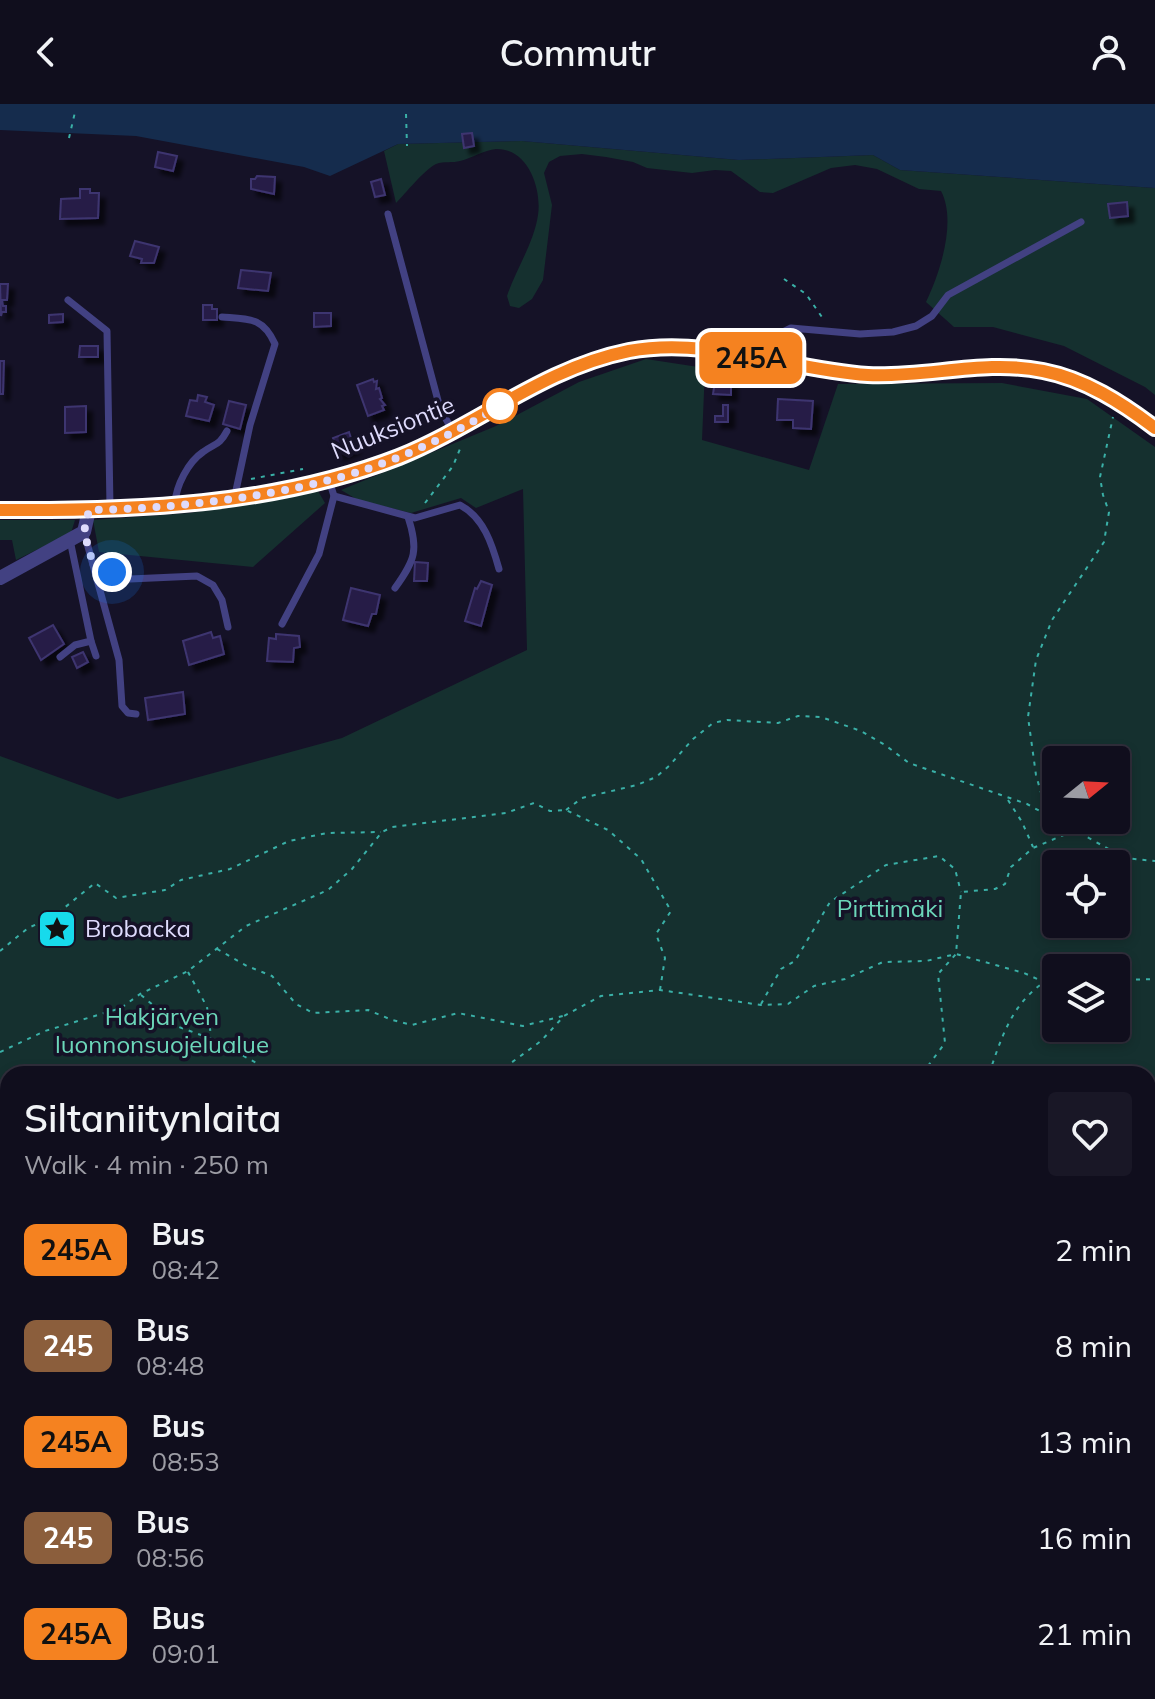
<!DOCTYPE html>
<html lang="en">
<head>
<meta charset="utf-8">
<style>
	body { margin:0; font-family:Mulish,sans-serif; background:#191726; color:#f1f3f6; height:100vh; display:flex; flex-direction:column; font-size:30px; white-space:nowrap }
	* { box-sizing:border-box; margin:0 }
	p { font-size:26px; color:#9c9ca4 }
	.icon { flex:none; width:44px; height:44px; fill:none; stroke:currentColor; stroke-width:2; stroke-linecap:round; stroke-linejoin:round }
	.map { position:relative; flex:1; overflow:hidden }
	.side { position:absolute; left:0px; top:962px; width:1156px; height:634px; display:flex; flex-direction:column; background:#100e1d; border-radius:24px 24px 0 0; box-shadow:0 4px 12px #0003,0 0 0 2px #302e3b }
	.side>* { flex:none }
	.badge { padding:0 16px; border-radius:12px; font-size:28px; line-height:52px }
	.needle { width:52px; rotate:72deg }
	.controls { position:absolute; left:1042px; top:642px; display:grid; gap:16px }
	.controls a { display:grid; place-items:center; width:88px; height:88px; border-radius:8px; background:#100e1d; box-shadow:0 4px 12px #0003,0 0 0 2px #302e3b; font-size:40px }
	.you { position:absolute; width:40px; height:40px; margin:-20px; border:6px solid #fff; border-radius:50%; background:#1a73e8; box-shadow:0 0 0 12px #1a73e833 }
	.map>.badge { position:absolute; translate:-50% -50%; box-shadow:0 0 0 4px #fff }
	.round { display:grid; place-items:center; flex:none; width:84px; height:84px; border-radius:8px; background:#191726 }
	.summary { display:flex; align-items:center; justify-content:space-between; height:136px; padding:0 24px }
	h1 { font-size:38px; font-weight:600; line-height:60px }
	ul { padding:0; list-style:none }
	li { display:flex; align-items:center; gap:24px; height:96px; padding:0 24px }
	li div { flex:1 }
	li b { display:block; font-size:30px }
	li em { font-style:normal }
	li .badge { min-width:88px; font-weight:700; text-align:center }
	header { display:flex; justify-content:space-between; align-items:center; height:104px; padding:0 24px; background:#100e1d; font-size:36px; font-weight:600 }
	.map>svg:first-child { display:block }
</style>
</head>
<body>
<header><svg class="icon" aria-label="back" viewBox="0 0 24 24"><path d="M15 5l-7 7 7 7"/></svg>Commutr<svg class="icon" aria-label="person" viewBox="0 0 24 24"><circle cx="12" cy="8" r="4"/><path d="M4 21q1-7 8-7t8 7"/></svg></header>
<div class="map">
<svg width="1155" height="1595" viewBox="0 0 1155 1595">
	<defs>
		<filter id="shadow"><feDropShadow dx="6" dy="6" stdDeviation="2" flood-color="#0009"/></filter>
	</defs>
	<rect width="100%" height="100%" fill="#151227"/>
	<g fill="#15302f" fill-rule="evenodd">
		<path d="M 522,37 L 739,56 L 873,51 L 900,66 L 1155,84 L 1155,291 L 1145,283 L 1064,242 L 993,223 L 954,223 L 926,198 C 940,169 957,117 941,87 L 919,85 L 877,65 L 855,61 L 831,64 L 773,89 L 760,88 L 731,67 L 715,66 L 692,69 L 647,64 L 633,58 L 606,53 L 582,50 L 560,52 L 549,58 L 544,69 L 552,101 L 543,176 L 532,195 L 519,204 L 510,202 L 507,192 C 516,165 534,139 538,111 C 542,85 528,44 496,45 C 484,46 472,54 460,57 C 453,59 444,57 436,60 C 424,66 406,89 396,99 L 384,47 L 398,40 Z"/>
		<path d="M 646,255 L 705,264 L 702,336 L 809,366 L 838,280 L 1002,279 L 1087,295 L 1155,343 L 1155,1595 L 0,1595 L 0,652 L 118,695 L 342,634 L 527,546 L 523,385 L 476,404 L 461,394 L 411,409 L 358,396 L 341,386 L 496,322 L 579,278 ZM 1056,656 L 1116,656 L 1116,716 L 1056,716 ZM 1056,760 L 1116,760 L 1116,820 L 1056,820 ZM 1056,864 L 1116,864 L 1116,924 L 1056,924 ZM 8,970 L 1148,970 L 1148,1588 L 8,1588 Z"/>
		<path d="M 318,387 L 325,399 L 253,463 L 99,448 L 93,416 L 190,409 Z"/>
		<path d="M 0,416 L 75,416 L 71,429 L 16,456 L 12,436 L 0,436 Z"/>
	</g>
	<path fill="#152c4d" d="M 0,0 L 1155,0 L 1155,84 L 900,66 L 873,51 L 739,56 L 522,37 L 398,40 L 330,72 L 304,63 L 136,32 L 0,26 Z"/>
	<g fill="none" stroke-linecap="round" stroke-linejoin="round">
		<path stroke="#152c4d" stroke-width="4" d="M 1148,1158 L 1155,1166"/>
	</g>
	<g fill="#271f46" stroke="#3e3470" stroke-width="2" filter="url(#shadow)">
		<path d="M 472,29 L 474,42 L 464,44 L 462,30 Z"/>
		<path d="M 158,48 L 177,52 L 173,67 L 155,63 Z"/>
		<path d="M 257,72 L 275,73 L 274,90 L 251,85 L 251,75 L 255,75 Z"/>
		<path d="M 381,75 L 385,91 L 375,93 L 371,78 Z"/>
		<path d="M 80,85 L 90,85 L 90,89 L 99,89 L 98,114 L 60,115 L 61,95 L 80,94 Z"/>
		<path d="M 1127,98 L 1128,112 L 1110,114 L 1108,100 Z"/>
		<path d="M 135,137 L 159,143 L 154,159 L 141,159 L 142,155 L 130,152 Z"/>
		<path d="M 241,166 L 271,169 L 268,187 L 238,184 Z"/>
		<path d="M 0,180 L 8,180 L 7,196 L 2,196 L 3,202 L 6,202 L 6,208 L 2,208 L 1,212 Z"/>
		<path d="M 203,201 L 212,201 L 212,205 L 217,205 L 217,216 L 203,216 Z"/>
		<path d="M 314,209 L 331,209 L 331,222 L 314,223 Z"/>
		<path d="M 63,210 L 63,218 L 49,219 L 49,211 Z"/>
		<path d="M 80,242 L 98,242 L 98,253 L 79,253 Z"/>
		<path d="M 0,257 L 4,257 L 3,290 L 0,290 Z"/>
		<path d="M 373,275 L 374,278 L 377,277 L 376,285 L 379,284 L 382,294 L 380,295 L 385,301 L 382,302 L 384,306 L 368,312 L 357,281 Z"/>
		<path d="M 715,277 L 731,277 L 731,291 L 713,290 Z"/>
		<path d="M 198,291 L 207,293 L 205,298 L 214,301 L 209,317 L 186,312 L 190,296 L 197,297 Z"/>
		<path d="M 778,295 L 813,297 L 811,325 L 793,324 L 793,316 L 777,316 Z"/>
		<path d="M 229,297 L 246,301 L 240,325 L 223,320 Z"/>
		<path d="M 723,301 L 728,301 L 728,318 L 715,318 L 715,312 L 723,312 Z"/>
		<path d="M 86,302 L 86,328 L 65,329 L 65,303 Z"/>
		<path d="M 349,328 L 354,344 L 338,350 L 333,334 Z"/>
		<path d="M 415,458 L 428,459 L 427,477 L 414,477 Z"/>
		<path d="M 481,477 L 492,481 L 481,522 L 465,517 L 475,484 L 477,485 Z"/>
		<path d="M 351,484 L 380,491 L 376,510 L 372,510 L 368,522 L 343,516 Z"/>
		<path d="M 53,521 L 64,540 L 41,556 L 29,534 Z"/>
		<path d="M 211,528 L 213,534 L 220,532 L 224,550 L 189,561 L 183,537 Z"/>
		<path d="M 276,530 L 299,532 L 300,543 L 294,544 L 293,558 L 267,557 L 269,534 L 276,535 Z"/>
		<path d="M 83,548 L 88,558 L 77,564 L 72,553 Z"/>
		<path d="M 183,588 L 185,610 L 148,616 L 145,594 Z"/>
	</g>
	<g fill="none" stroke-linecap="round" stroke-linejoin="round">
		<g stroke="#3ab0a7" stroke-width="2" stroke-dasharray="4 6" stroke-linecap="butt">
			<path d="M 406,10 L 407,42"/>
			<path d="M 69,34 L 75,8"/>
			<path d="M 784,175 L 806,190 L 824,216"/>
			<path d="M 251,375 L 303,365"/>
			<path d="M 425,399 L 453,362 L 460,345 L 459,341"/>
			<path d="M 1008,696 L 1022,718 L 1033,743"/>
			<path d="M 566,706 L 582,694 L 637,681 L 656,673 L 669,662 L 693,635 L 713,619 L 727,616 L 778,619 L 798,612 L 821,613 L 861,627 L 885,641 L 909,659 L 1027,700 L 1125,754 L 1155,757"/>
			<path d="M 1047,710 L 1036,671 L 1028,613 L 1036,556 L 1052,516 L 1104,438 L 1109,408 L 1103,391 L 1100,373 L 1113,313"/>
			<path d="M 217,845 L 247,862 L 272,872 L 296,900 L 313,909 L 368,906 L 392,916 L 412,921 L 458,909 L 523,922 L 563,912"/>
			<path d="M 0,847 L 28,824 L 53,813 L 95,779 L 116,794 L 165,786 L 181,776 L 230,765 L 289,737 L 327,729 L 381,728"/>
			<path d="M 188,868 L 207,903 L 211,932"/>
			<path d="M 1116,876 L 1155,875"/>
			<path d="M 141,891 L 179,923 L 212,935 L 277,970"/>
			<path d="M 761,900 L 781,865 L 795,857 L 830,798 L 886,761 L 939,752 L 955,765 L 961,788"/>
			<path d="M 0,948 L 45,927 L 121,904 L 140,890 L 188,867 L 246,822 L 328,786 L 352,765 L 382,728 L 392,723 L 506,709 L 534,699 L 550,707 L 566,706 L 608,726 L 641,755 L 671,807 L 656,830 L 665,854 L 660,886"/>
			<path d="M 496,970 L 541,937 L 564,912 L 601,892 L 660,886 L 761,901 L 788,900 L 814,882 L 845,875 L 883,858 L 926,857 L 956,850 L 1024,869 L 1044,878 L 1056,878"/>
			<path d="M 922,970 L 945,939 L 938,870 L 956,850 L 961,788 L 995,785 L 1005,780 L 1011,763 L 1033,744 L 1073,727"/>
			<path d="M 989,970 C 1001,935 1011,901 1043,879"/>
			<path d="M 0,1065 L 8,1065"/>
			<path d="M 1148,1208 L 1155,1211"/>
			<path d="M 1148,1398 L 1155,1392"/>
			<path d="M 0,1474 L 8,1472"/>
			<path d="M 1148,1480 L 1155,1479"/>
			<path d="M 1148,1502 L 1155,1491"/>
			<path d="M 476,1595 L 476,1588"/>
			<path d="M 693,1595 L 705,1588"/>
			<path d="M 878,1595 L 879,1588"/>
			<path d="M 1051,1595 L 1056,1588"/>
		</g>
		<g stroke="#424182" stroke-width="7">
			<path d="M 388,110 L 440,304 L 452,326"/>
			<path d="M 68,196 L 107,227 L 110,403"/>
			<path d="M 222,213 C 249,215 263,213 275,240 L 250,321 L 235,391"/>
			<path d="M 767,254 L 775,232 L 791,224 L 860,230 L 893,228 L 916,222 L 932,212 L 948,191 L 1081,118"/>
			<path d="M 334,392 L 415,414 L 460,401 C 484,414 492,440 499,465"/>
			<path d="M 175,399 C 176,382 188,358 203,348 C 215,339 219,342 227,327"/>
			<path d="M 84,428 L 119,556 L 122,602 L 128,609 L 136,610"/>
			<path d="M 93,460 L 130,475 L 197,472 L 213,481 L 222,496 L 228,523"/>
			<path d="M 395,484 C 415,456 419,446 408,413"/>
			<path d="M 282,520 L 319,450 L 334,392 L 329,376"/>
			<path d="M 91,537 L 96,552"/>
			<path d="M 60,553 L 75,541 L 91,537 L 70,436"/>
		</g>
		<path stroke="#424182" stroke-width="14" d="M 0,474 L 84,428 L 89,406"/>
		<path stroke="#424182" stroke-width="16" d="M 0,406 C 134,406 273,402 399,353 C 478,321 544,264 629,247 C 708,232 789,267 868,271 C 927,274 985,255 1043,267 C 1085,275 1122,299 1155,324"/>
	</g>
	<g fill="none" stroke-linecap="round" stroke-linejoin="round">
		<g stroke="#fff" stroke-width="18">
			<path id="line" d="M 0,406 C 133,407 273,402 399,353 C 478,321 544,264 629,247 C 708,232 790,266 868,271 C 927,274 985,255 1043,267 C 1085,275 1122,299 1155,324"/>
		</g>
		<use href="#line" stroke="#f58220" stroke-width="12"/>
		<path stroke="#dedbfc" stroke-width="8" stroke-dasharray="0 14.4" d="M 112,468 L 93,460 L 84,428 L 89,406 C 175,405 286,392 367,365 C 414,349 458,327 500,302"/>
	</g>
	<defs>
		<g id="sight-square" transform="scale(2)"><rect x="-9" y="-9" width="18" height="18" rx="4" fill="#17daec" stroke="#151227"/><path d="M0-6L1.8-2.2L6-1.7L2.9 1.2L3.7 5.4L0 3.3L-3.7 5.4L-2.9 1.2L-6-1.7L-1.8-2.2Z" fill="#111"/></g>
	</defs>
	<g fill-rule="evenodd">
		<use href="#sight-square" x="57" y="825"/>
	</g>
	<circle fill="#fff" stroke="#f58220" stroke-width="4" cx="500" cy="302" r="16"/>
	<g text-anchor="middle" stroke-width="7" stroke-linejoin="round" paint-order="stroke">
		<g font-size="24" fill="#dedbfc" stroke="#151227">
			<text transform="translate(393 324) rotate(-22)" y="8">Nuuksiontie</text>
		</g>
		<g font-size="24" fill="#6cd7ba" stroke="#151227">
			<text x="890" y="813">Pirttimäki</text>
			<text x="162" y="921">Hakjärven<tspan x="162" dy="28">luonnonsuojelualue</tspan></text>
		</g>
		<g font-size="24" fill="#dedbfc" stroke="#151227" text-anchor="start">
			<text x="85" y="833">Brobacka</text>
		</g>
	</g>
</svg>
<div class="controls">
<a><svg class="needle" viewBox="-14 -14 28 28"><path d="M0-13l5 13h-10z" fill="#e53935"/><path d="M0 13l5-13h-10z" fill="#9c9ca4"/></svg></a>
<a><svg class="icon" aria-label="locate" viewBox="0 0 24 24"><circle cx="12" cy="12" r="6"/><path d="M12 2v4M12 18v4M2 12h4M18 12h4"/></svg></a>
<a><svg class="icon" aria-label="layers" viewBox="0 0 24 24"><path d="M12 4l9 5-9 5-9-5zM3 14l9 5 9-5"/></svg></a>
</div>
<div class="you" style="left:112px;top:468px"></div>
<b class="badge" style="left:751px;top:254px;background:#f58220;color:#111">245A</b>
<section class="side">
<div class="summary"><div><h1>Siltaniitynlaita</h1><p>Walk · 4 min · 250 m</p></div><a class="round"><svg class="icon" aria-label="heart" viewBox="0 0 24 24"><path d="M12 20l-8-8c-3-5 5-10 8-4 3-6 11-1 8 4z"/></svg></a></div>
<ul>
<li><span class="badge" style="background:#f58220;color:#111">245A</span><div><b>Bus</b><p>08:42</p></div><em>2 min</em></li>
<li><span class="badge" style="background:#8b5e3c;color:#fff">245</span><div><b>Bus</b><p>08:48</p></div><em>8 min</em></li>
<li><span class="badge" style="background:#f58220;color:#111">245A</span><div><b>Bus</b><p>08:53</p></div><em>13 min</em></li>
<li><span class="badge" style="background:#8b5e3c;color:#fff">245</span><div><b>Bus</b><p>08:56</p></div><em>16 min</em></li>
<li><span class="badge" style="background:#f58220;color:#111">245A</span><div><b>Bus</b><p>09:01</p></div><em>21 min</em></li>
</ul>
</section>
</div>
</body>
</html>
